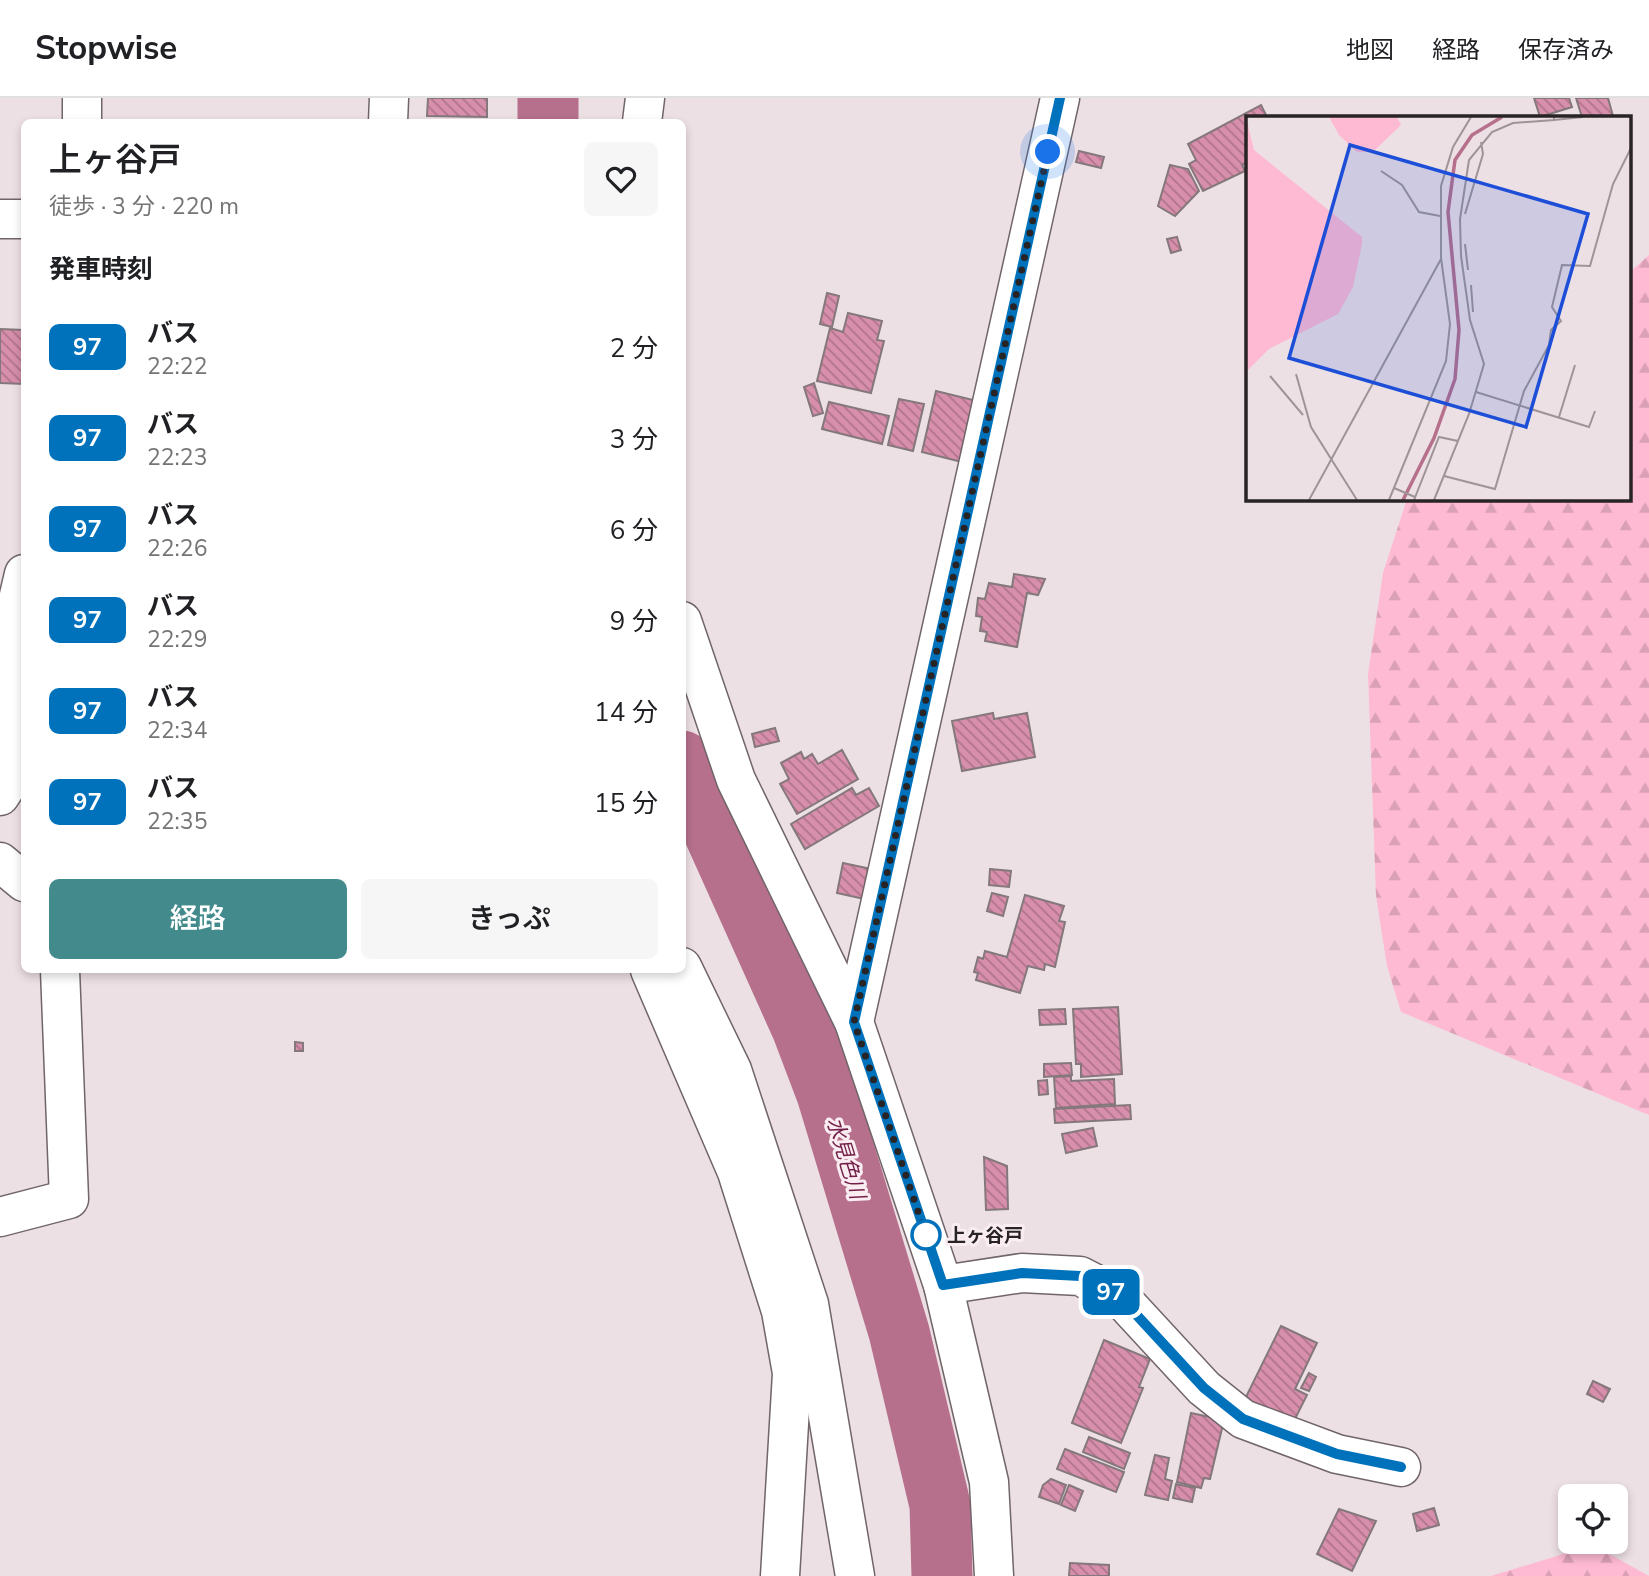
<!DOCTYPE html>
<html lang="ja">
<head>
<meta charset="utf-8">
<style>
	body { margin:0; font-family:"Nunito Sans","Noto Sans JP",sans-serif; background:#f6f6f6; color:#202124; height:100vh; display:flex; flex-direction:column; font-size:26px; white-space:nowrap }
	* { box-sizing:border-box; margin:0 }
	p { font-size:23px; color:#757577 }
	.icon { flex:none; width:38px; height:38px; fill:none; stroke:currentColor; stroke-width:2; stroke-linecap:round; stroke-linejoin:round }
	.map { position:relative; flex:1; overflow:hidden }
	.drawer { position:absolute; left:21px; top:21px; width:665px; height:854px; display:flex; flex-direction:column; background:#fff; border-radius:10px; box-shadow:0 4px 10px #0003 }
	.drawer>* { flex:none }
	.badge { padding:0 14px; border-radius:10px; font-size:24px; line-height:46px }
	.tools { position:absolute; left:1558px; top:1386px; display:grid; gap:14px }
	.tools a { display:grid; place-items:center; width:70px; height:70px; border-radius:10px; background:#fff; box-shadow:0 4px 10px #0003; font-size:35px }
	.you { position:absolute; width:35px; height:35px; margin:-18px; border:5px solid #fff; border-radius:50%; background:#1a73e8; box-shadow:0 0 0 10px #1a73e833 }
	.map>.badge { position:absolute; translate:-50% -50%; box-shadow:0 0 0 4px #fff }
	h2 { padding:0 28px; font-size:26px; line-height:63px }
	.round { display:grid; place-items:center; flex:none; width:74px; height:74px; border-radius:10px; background:#f6f6f6 }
	.head { display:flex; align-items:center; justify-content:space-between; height:119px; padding:0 28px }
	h1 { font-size:33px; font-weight:600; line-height:52px }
	.primary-button { display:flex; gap:14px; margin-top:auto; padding:14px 28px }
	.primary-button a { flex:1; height:80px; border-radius:10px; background:#428a8c; color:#fff; font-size:28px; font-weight:600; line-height:80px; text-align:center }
	.primary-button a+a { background:#f6f6f6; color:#202124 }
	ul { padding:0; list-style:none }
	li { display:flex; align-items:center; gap:21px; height:91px; padding:0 28px }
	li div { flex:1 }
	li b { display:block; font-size:26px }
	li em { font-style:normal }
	li .badge { min-width:77px; font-weight:700; text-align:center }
	header { display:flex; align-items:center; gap:42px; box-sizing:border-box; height:98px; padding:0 35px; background:#fff; border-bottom:2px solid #e0e0e0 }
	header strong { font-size:33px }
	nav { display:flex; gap:38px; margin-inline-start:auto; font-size:24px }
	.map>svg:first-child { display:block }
</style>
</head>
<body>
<header>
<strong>Stopwise</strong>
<nav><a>地図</a><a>経路</a><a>保存済み</a></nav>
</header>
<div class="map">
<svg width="1649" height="1478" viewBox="0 0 1649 1478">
	<defs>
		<pattern id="forest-firs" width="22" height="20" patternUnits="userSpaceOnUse" patternTransform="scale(1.75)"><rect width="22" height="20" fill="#febad3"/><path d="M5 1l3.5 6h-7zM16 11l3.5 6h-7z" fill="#daa0b5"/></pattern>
		<pattern id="building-back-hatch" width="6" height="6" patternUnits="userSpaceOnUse" patternTransform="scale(1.75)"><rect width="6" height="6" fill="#d88fab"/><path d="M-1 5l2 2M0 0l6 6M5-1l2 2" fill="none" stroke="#af748b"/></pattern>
	</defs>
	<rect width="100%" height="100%" fill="#ede0e4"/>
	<g fill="url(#forest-firs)">
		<path d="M 1649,157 L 1649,1017 L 1401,914 L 1387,868 L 1376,798 L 1368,576 L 1383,475 L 1407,401 L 1630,401 L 1630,174 Z"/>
		<path d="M 1593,1447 L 1649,1478 L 1491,1478 Z"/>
	</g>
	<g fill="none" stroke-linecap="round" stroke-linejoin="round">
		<g stroke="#b6708c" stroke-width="61">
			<path d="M 548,24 L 548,0"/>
			<path d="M 682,663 L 802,930 L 827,996 L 899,1234 L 940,1407 L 942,1478"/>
		</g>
	</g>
	<g fill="url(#building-back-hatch)" stroke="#84787c" stroke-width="2">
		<path d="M 428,0 L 487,0 L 487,19 L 427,18 Z"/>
		<path d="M 1534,0 L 1569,0 L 1572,9 L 1540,19 Z"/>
		<path d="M 1576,0 L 1608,0 L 1613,18 L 1582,19 Z"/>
		<path d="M 1261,7 L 1267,19 L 1248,19 L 1248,64 L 1242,67 L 1245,73 L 1203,93 L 1189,66 L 1196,62 L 1188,46 Z"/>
		<path d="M 1079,53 L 1104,59 L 1101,70 L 1076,64 Z"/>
		<path d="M 1170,67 L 1188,71 L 1199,93 L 1175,118 L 1158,108 Z"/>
		<path d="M 1177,139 L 1181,152 L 1171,155 L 1167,141 Z"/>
		<path d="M 827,195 L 839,198 L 832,229 L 820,226 Z"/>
		<path d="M 848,215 L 882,223 L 877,242 L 884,243 L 871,295 L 817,283 L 830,230 L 843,234 Z"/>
		<path d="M 0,231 L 24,232 L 24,286 L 0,285 Z"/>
		<path d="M 814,285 L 823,315 L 813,318 L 804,289 Z"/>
		<path d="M 936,293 L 977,303 L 962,364 L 922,354 Z"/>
		<path d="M 899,301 L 924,306 L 913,353 L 888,347 Z"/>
		<path d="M 829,304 L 889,318 L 882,346 L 822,331 Z"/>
		<path d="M 1014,476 L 1045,481 L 1038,497 L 1027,495 L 1017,549 L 985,543 L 987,534 L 980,533 L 982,519 L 976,518 L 978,500 L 985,501 L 989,485 L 1012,489 Z"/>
		<path d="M 993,615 L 994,621 L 1027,615 L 1035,659 L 962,673 L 952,623 Z"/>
		<path d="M 775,630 L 779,643 L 755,649 L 752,636 Z"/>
		<path d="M 842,652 L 858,681 L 797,716 L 780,686 L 789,681 L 781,665 L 801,654 L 804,661 L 812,656 L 818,666 Z"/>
		<path d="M 852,690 L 856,697 L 869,690 L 879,708 L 805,751 L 791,726 Z"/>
		<path d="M 843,765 L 876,772 L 869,802 L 837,795 Z"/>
		<path d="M 990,771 L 1011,773 L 1009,789 L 989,787 Z"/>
		<path d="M 992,795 L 1008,799 L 1003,818 L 987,813 Z"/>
		<path d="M 1025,797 L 1064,808 L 1059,823 L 1065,824 L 1055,869 L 1045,866 L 1044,872 L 1028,868 L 1020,895 L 976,882 L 978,875 L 974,874 L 978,859 L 983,861 L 985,853 L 1007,859 Z"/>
		<path d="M 1118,909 L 1122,976 L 1081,979 L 1081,966 L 1076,966 L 1073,911 Z"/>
		<path d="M 1065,911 L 1066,926 L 1040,927 L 1039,912 Z"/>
		<path d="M 295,944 L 303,945 L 303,953 L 295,953 Z"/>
		<path d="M 1071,965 L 1072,977 L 1044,979 L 1044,966 Z"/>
		<path d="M 1071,978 L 1071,983 L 1114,981 L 1115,1006 L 1056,1010 L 1054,979 Z"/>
		<path d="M 1047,982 L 1048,996 L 1039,997 L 1038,983 Z"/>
		<path d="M 1130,1007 L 1131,1021 L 1055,1025 L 1054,1011 Z"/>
		<path d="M 1093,1030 L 1097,1048 L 1066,1055 L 1062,1036 Z"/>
		<path d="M 984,1059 L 1007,1068 L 1008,1111 L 986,1112 Z"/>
		<path d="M 1281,1228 L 1317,1245 L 1295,1291 L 1307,1297 L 1288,1335 L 1240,1311 Z"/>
		<path d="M 1104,1242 L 1150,1261 L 1139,1289 L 1143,1290 L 1121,1345 L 1072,1325 Z"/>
		<path d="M 1309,1275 L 1316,1279 L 1309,1293 L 1301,1290 Z"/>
		<path d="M 1593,1283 L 1610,1291 L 1603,1304 L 1587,1296 Z"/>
		<path d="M 1191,1315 L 1224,1322 L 1210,1381 L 1204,1380 L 1201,1390 L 1177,1384 Z"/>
		<path d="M 1089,1339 L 1130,1355 L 1124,1371 L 1083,1354 Z"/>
		<path d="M 1065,1351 L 1124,1374 L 1116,1394 L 1057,1371 Z"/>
		<path d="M 1155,1357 L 1169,1360 L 1165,1381 L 1172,1383 L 1168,1402 L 1145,1397 Z"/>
		<path d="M 1051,1381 L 1066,1387 L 1059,1406 L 1039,1399 L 1043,1387 Z"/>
		<path d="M 1176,1386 L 1195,1390 L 1192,1404 L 1173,1400 Z"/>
		<path d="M 1069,1387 L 1083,1393 L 1075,1413 L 1061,1407 Z"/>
		<path d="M 1434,1410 L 1439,1427 L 1417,1433 L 1413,1416 Z"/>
		<path d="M 1339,1411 L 1376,1423 L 1352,1473 L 1317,1456 Z"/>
		<path d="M 1070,1465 L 1109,1467 L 1109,1478 L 1069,1478 Z"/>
	</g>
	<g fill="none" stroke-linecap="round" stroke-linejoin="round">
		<g stroke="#706569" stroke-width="41">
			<g id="street">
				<path d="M 82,24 L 82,0"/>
				<path d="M 388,24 L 389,0"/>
				<path d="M 642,24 L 645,0"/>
				<path d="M 0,121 L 24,121"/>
				<path d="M 682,523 L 736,682 L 854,924 L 943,1187 L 989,1384 L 994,1478"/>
				<path d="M 0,698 L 20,667 L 3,566 L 24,476"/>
				<path d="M 0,764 L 24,784"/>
				<path d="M 682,869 L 732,972 L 809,1206 L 855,1478"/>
				<path d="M 650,872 L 737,1074 L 781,1213 L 792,1275 L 780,1478"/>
				<path d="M 854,924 L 1060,0"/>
				<path d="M 0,1119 L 69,1101 L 60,872"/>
				<path d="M 943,1187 L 1022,1175 L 1080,1178 L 1119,1198 L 1204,1290 L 1243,1321 L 1337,1356 L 1401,1369"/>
			</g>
		</g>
		<use href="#street" stroke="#fff" stroke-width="38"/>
	</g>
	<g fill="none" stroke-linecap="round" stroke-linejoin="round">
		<g stroke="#fff" stroke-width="16">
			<path id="line" d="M 1060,0 L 854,924 L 943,1187 L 1022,1175 L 1080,1178 L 1119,1198 L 1204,1290 L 1243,1321 L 1337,1356 L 1401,1369"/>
		</g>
		<use href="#line" stroke="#0072bc" stroke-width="10"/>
		<path stroke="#282325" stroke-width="7" stroke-dasharray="0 12.6" d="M 926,1137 L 854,924 L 1048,54"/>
	</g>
	<circle fill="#fff" stroke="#0072bc" stroke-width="3.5" cx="926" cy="1137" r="14"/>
	<g text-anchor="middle" stroke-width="6" stroke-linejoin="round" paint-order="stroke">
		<g font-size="19" font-weight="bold" fill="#282325" stroke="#faedf2" text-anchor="start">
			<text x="947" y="1144">上ヶ谷戸</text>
		</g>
		<g font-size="21" font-style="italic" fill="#731e47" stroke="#faedf2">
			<text transform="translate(846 1060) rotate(73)" y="7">水見色川</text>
		</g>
	</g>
	<g transform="translate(1246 18)">
		<rect width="385" height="385" fill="#ede0e4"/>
		<path d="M 0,1 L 8,34 L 116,121 L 116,128 L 107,171 L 92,198 L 23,233 L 0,256 ZM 83,1 L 151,1 L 155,9 L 127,36 L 111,36 L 93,19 Z" fill="#febad3"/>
		<path fill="none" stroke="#b6708c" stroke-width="3.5" d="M 157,384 L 188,322 L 209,263 L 213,214 L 202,96 L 209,44 L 226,19 L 256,1"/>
		<path fill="none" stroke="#9e9498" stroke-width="2" d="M 308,4 L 337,1M 135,55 L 156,69 L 173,96 L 194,100M 219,98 L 237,38 L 235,26M 219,128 L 222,154M 225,169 L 227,196M 50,258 L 65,311 L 111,384M 24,260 L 57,299M 230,276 L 343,311 L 349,295M 313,301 L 329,249M 198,360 L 249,373 L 278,275 L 303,229 L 305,214 L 315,205 L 306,191 L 316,149 L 344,150 L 367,68 L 385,32M 148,372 L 169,381M 63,384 L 195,143M 143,384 L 200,245 L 204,208 L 195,142 L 195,70 L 207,31 L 225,1M 168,384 L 193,321 L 212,325M 188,384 L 223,298 L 238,248 L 224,204 L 215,140 L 214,103 L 223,44 L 246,16 L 267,7 L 308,4 L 308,1"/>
		<path fill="#1d4ed8" fill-opacity="0.15" stroke="#1d4ed8" stroke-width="3.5" d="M 104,29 L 342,98 L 280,311 L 43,242 Z"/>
		<rect width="385" height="385" fill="none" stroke="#282325" stroke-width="3.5"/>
	</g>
</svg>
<div class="tools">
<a><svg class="icon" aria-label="locate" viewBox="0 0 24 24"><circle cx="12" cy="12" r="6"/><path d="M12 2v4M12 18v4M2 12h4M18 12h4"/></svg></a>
</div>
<div class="you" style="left:1048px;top:54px"></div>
<b class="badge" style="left:1111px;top:1194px;background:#0072bc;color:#fff">97</b>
<section class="drawer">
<div class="head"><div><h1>上ヶ谷戸</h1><p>徒歩 · 3 分 · 220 m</p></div><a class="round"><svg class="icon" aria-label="heart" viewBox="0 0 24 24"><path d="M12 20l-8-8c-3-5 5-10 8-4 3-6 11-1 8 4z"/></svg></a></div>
<h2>発車時刻</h2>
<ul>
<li><span class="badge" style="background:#0072bc;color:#fff">97</span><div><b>バス</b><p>22:22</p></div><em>2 分</em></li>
<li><span class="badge" style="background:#0072bc;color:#fff">97</span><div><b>バス</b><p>22:23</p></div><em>3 分</em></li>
<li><span class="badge" style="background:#0072bc;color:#fff">97</span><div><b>バス</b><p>22:26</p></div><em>6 分</em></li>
<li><span class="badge" style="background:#0072bc;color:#fff">97</span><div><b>バス</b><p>22:29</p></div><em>9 分</em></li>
<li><span class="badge" style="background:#0072bc;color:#fff">97</span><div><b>バス</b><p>22:34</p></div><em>14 分</em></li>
<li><span class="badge" style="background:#0072bc;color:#fff">97</span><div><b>バス</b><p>22:35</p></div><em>15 分</em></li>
</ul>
<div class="primary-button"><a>経路</a><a>きっぷ</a></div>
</section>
</div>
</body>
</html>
